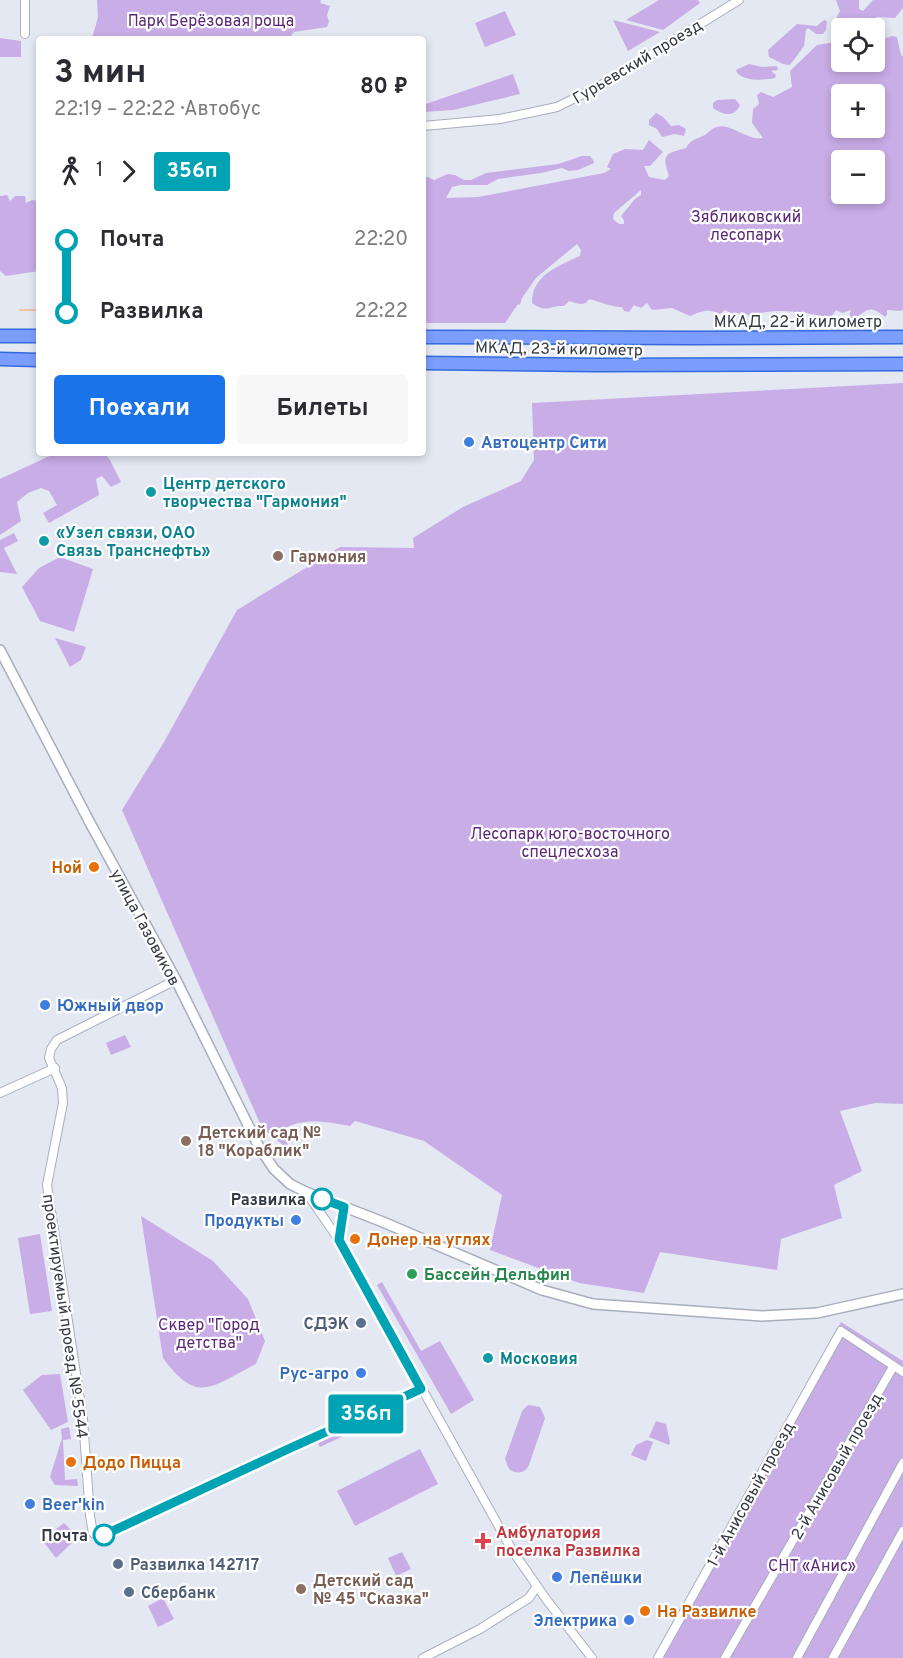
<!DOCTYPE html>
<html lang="ru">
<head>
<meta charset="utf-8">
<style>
	body { margin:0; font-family:Overpass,sans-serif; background:#f7f7f7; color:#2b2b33; height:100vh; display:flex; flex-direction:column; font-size:22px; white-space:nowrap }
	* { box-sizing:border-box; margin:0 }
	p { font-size:20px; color:#7c7c81 }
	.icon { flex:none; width:33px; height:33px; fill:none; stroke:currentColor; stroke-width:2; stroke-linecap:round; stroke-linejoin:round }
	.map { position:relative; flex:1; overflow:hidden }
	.side { position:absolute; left:36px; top:36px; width:390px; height:420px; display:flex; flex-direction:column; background:#fff; border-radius:6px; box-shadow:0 3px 9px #0003 }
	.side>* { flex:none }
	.badge { padding:0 12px; border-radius:4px; font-size:21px; line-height:39px }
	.buttons { position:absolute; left:831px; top:18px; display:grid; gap:12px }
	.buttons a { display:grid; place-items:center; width:54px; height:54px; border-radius:6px; background:#fff; box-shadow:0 3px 9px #0003; font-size:30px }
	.map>.badge { position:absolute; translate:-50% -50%; box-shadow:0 0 0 3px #fff }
	.legs { display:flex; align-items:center; gap:9px; height:66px; padding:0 18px; font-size:20px }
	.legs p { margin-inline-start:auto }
	.overview { display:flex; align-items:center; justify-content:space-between; height:102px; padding:0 18px }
	h1 { font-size:33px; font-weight:700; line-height:45px }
	.action { display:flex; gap:12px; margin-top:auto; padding:12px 18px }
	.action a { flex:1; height:69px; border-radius:6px; background:#1a73e8; color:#fff; font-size:24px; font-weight:700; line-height:69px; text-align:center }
	.action a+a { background:#f7f7f7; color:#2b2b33 }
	ul { padding:0 18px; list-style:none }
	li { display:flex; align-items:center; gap:21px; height:72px; font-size:22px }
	li i { display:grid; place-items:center; width:9px; height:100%; margin:0 8px; background:currentColor }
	li i::after { content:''; width:15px; height:15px; margin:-8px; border:4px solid; border-radius:50%; background:#fff }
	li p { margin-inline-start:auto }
	li:first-child i { background:linear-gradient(#0000 50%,currentColor 0) }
	li:last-child i { background:linear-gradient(currentColor 50%,#0000 0) }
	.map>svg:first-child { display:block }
</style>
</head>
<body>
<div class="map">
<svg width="903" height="1658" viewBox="0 0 903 1658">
	<rect width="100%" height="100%" fill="#e4e8f2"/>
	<g fill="#c9ade7" fill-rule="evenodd">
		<path d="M 97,0 L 321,0 L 320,3 L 330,6 L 327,15 L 329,22 L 327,27 L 294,32 L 288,39 L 92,39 L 98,17 Z"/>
		<path d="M 659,0 L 698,0 L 700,3 L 663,30 L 626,20 Z"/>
		<path d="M 836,0 L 859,0 L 859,9 L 863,11 L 873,0 L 903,0 L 903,8 L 895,18 L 877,17 L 866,23 L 869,28 L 841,28 L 836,26 L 836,19 L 840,11 Z"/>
		<path d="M 505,11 L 516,35 L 485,47 L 475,23 Z"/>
		<path d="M 613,20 L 660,32 L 628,51 Z"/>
		<path d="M 824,20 L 827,21 L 826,30 L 823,34 L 816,34 L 808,28 L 806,30 L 804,46 L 790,65 L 783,64 L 769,57 L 768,50 L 797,24 L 817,26 Z"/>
		<path d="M 892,36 L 897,37 L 901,55 L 903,56 L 903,309 L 901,311 L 887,310 L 887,315 L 885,317 C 867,302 867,313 851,320 L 849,316 L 851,310 L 842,313 L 836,310 L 832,316 L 827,317 C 801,312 775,307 750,316 L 742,312 L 735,315 L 725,310 L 720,314 C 708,308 702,311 690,316 L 672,308 L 652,310 L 647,303 L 641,308 L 634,305 L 629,312 L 624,311 L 622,307 C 615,308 597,301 589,299 L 586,303 C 578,305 576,303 569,301 L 564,306 C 549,305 547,314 532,303 C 532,275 558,266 580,256 L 581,250 L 577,244 L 536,278 L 522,298 L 520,305 L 518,304 L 505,323 L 423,323 L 423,177 L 428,177 L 434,180 L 448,174 L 455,175 L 464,180 L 471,180 L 486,173 L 558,164 L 582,156 L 590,156 L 593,160 L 594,163 L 578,170 L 569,171 L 562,168 L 541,173 L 498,179 L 487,185 L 460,185 L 452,187 L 446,198 L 478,197 L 604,173 L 611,169 L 607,167 L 613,154 L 625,149 L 643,150 L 649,140 L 663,152 L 650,166 L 644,166 L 649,177 L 665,180 L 669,176 C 662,154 664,154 686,148 C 691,139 697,139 705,135 C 709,132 712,128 717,127 C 730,122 747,141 763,138 L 752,123 L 753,109 L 759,104 L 757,95 L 761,92 L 773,97 L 792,87 L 790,71 L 817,45 L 841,41 L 842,62 L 874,62 L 875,41 ZM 874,94 L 874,128 L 842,128 L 842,94 ZM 842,160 L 874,160 L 874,194 L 842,194 ZM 641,190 L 641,195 L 635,199 L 621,216 L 624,220 L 624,224 L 619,224 L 613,219 L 614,213 Z"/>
		<path d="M 0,38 L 21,41 L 21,57 L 0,57 Z"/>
		<path d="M 749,64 L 762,67 L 777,66 L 778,70 L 771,71 L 776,75 L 775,78 C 763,80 747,82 737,73 L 736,70 Z"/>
		<path d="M 513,74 L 520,94 L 453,110 L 423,112 L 423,105 Z"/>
		<path d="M 735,99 L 740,105 C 734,119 722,114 713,108 L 713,103 L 717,100 Z"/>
		<path d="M 656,113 L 663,117 L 671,126 L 679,125 L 686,129 L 684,136 L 675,134 L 662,137 L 657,129 L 649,125 L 649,120 Z"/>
		<path d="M 7,195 L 10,201 L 15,196 L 25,196 L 26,203 L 32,200 L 39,201 L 39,271 L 6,276 L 0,271 L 0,196 Z"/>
		<path d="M 903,383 L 903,1104 L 875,1103 L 840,1111 L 862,1171 L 834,1185 L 842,1218 L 781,1239 L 777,1270 L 660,1252 L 644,1293 L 579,1283 L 490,1250 L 502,1195 L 424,1141 L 355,1121 L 350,1126 C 329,1122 302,1117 284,1129 L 289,1150 L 262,1128 L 122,810 L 164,742 L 237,610 L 340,547 L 414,548 L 413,538 L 463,507 L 521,481 L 534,460 L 532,403 Z"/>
		<path d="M 56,453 L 104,453 L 110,460 L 121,482 L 111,487 L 102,476 L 96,479 L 99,495 L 49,523 L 43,513 L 57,505 L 49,491 L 41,488 L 28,493 L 17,502 L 21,521 L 0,535 L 0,479 Z"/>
		<path d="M 14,533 L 18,541 L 4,548 L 17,574 L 0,572 L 0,540 Z"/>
		<path d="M 60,557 L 93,569 L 74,632 L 40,621 L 22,587 L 39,568 Z"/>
		<path d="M 55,638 L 86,647 L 81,660 L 70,667 Z"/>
		<path d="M 125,1035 L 131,1047 L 111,1055 L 106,1043 Z"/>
		<path d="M 141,1216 L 213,1261 L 248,1299 L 265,1341 L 256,1364 C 212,1386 198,1406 163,1358 Z"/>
		<path d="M 40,1234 L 52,1311 L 30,1314 L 18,1238 Z"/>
		<path d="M 382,1282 L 421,1351 L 440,1341 L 474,1400 L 451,1414 L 377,1285 Z"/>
		<path d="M 841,1322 L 903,1361 L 903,1658 L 656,1658 Z"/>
		<path d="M 60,1374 L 68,1422 L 51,1430 L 23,1390 L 42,1375 Z"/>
		<path d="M 399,1400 L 403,1408 L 320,1447 L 316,1439 Z"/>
		<path d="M 528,1405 L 540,1407 L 545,1418 L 529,1465 C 525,1473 517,1475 509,1469 L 505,1459 L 522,1411 Z"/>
		<path d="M 656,1421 L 666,1424 L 670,1442 L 669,1445 L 649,1437 Z"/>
		<path d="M 69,1427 L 71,1439 L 63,1440 L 65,1480 L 77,1479 L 78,1486 L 55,1485 L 50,1477 L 62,1438 L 61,1429 Z"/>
		<path d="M 647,1440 L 653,1442 L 646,1461 L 631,1455 L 636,1445 Z"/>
		<path d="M 420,1449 L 438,1484 L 355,1526 L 337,1491 Z"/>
		<path d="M 64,1523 L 78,1537 L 56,1558 L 42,1540 Z"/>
		<path d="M 402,1552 L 411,1569 L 396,1576 L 388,1558 Z"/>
		<path d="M 163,1598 L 174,1619 L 158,1627 L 148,1606 Z"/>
	</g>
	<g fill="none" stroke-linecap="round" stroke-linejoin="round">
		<path stroke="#efc4a0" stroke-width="2" d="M 20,310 L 39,310"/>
		<g stroke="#a7aebd" stroke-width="10">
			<g id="minor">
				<path d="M 25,34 L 25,0"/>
				<path d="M 423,126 L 500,119 L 557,107 L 603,84 L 739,0"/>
				<path d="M 176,980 L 57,1040 L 51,1049 L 49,1058 L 62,1088 L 63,1103 L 47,1185 L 83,1419 L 90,1516 L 93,1533 L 100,1537 L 286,1450 L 421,1390"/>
				<path d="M 0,1093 L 55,1068"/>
				<path d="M 306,1192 L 339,1240 L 512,1550 L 546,1599 L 592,1658"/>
				<path d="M 339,1240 L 344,1207"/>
				<path d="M 423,1658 L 480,1629 L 529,1598 L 537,1586"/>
				<path d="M 658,1658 L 841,1331 L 903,1372"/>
				<path d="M 725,1658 L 893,1367"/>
				<path d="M 797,1658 L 903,1463"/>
				<path d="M 833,1658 L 903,1531"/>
			</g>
		</g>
		<g stroke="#a7aebd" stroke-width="12">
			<path id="tertiary" d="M 0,650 L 89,821 L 176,980 L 259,1147 L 274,1169 L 290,1184 L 306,1192 L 383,1222 L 542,1290 L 593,1304 L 762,1316 L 817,1313 L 903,1294"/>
		</g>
		<g stroke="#346bdc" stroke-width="15">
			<g id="trunk">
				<path d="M 0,336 L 39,336"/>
				<path d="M 423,337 L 694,338 L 903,337"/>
				<path d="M 0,359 L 39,360"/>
				<path d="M 423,363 L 596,365 L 903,364"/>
			</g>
		</g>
		<use href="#minor" stroke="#fff" stroke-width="8"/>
		<use href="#tertiary" stroke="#fff" stroke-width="9"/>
		<use href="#trunk" stroke="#7b9efe" stroke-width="12"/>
	</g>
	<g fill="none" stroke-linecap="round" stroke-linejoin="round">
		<g stroke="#fff" stroke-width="14">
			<path id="line-1" d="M 104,1535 L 286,1450 L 421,1389 L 339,1240 L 344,1207 L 322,1199"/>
		</g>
		<use href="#line-1" stroke="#00a3b4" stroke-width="9"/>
	</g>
	<g fill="#3f7fe0" stroke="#fff" stroke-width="2">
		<circle cx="469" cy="442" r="6"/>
		<circle cx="45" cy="1005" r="6"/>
		<circle cx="296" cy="1220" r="6"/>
		<circle cx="361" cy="1373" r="6"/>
		<circle cx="30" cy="1504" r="6"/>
		<circle cx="557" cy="1577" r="6"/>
		<circle cx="629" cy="1620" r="6"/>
	</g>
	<g fill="#0f9aa8" stroke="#fff" stroke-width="2">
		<circle cx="151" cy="492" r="6"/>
		<circle cx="44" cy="541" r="6"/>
		<circle cx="488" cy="1358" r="6"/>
	</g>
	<g fill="#8d6e63" stroke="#fff" stroke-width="2">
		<circle cx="278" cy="556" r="6"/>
		<circle cx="186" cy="1141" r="6"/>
		<circle cx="301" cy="1589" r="6"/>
	</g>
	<g fill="#e8710a" stroke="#fff" stroke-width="2">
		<circle cx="94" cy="867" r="6"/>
		<circle cx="355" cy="1239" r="6"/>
		<circle cx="71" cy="1462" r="6"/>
		<circle cx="645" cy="1611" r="6"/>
	</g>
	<g fill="#fff" stroke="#00a3b4" stroke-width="3">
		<circle cx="322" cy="1199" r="10"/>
		<circle cx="104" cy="1535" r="10"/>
	</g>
	<circle fill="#2e9e5b" stroke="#fff" stroke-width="2" cx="412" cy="1274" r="6"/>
	<g fill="#5c6f8a" stroke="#fff" stroke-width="2">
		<circle cx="361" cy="1323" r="6"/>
		<circle cx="118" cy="1564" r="6"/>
		<circle cx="129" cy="1592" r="6"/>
	</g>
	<path fill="#e0444e" stroke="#fff" stroke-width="2" d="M480 1532h6v6h6v6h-6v6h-6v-6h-6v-6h6z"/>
	<g text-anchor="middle" stroke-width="4.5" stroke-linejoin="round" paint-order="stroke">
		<g font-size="16" fill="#5b2875" stroke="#fff">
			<text x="211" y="26">Парк Берёзовая роща</text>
			<text x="746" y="222">Зябликовский<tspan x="746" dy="18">лесопарк</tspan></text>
			<text x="570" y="839">Лесопарк юго-восточного<tspan x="570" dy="18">спецлесхоза</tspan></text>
			<text x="209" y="1330">Сквер "Город<tspan x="209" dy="18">детства"</tspan></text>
			<text x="812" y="1571">СНТ «Анис»</text>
		</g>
		<g font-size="16" fill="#343a44" stroke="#fff">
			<text transform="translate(637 61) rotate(-31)" y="6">Гурьевский проезд</text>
			<text x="798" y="327">МКАД, 22-й километр</text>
			<text transform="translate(559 348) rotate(1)" y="6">МКАД, 23-й километр</text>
			<text transform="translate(146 927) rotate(62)" y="6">улица Газовиков</text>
			<text transform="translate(66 1316) rotate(82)" y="6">проектируемый проезд № 5544</text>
			<text transform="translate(836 1466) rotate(-60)" y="6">2-й Анисовый проезд</text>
			<text transform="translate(750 1494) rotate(-61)" y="6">1-й Анисовый проезд</text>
		</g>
		<g font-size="16" font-weight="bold" fill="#366cbe" stroke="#fff" text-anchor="start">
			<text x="481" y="448">Автоцентр Сити</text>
			<text x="57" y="1011">Южный двор</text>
			<text x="284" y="1226" text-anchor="end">Продукты</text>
			<text x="349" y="1379" text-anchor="end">Рус-агро</text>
			<text x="42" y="1510">Beer'kin</text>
			<text x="569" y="1583">Лепёшки</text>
			<text x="617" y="1626" text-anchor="end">Электрика</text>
		</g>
		<g font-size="16" font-weight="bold" fill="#0d838f" stroke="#fff" text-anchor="start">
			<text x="163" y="489">Центр детского<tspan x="163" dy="18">творчества "Гармония"</tspan></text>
			<text x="56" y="538">«Узел связи, ОАО<tspan x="56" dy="18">Связь Транснефть»</tspan></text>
			<text x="500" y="1364">Московия</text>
		</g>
		<g font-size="16" font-weight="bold" fill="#785e54" stroke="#fff" text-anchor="start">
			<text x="290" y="562">Гармония</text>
			<text x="198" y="1138">Детский сад №<tspan x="198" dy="18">18 "Кораблик"</tspan></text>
			<text x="313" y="1586">Детский сад<tspan x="313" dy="18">№ 45 "Сказка"</tspan></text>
		</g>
		<g font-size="16" font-weight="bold" fill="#c56008" stroke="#fff" text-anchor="start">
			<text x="82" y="873" text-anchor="end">Ной</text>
			<text x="367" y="1245">Донер на углях</text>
			<text x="83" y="1468">Додо Пицца</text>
			<text x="657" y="1617">На Развилке</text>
		</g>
		<g font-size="16" font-weight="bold" fill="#343a44" stroke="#fff" text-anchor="end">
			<text x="306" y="1205">Развилка</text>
			<text x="88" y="1541">Почта</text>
		</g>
		<g font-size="16" font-weight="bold" fill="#27864d" stroke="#fff" text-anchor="start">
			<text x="424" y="1280">Бассейн Дельфин</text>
		</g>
		<g font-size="16" font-weight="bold" fill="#4e5e75" stroke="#fff" text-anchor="start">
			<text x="349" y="1329" text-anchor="end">СДЭК</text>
			<text x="130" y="1570">Развилка 142717</text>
			<text x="141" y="1598">Сбербанк</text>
		</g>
		<g font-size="16" font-weight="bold" fill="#be3a42" stroke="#fff" text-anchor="start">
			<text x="496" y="1538">Амбулатория<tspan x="496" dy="18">поселка Развилка</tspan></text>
		</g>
	</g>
</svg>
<div class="buttons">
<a><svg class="icon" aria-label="locate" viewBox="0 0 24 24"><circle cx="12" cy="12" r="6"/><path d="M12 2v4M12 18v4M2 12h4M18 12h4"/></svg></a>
<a>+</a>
<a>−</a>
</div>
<b class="badge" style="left:366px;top:1414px;background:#00a3b4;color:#fff">356п</b>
<section class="side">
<div class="overview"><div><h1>3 мин</h1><p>22:19 – 22:22 · Автобус</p></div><b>80 ₽</b></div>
<div class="legs"><svg class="icon" aria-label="walk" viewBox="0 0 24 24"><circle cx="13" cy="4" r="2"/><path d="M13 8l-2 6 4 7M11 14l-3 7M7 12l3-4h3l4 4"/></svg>1<svg class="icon" aria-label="forward" viewBox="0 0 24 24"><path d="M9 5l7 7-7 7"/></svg><b class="badge" style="background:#00a3b4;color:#fff">356п</b></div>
<ul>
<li><i style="color:#00a3b4"></i><b>Почта</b><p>22:20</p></li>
<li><i style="color:#00a3b4"></i><b>Развилка</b><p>22:22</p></li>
</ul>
<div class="action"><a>Поехали</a><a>Билеты</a></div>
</section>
</div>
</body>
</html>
